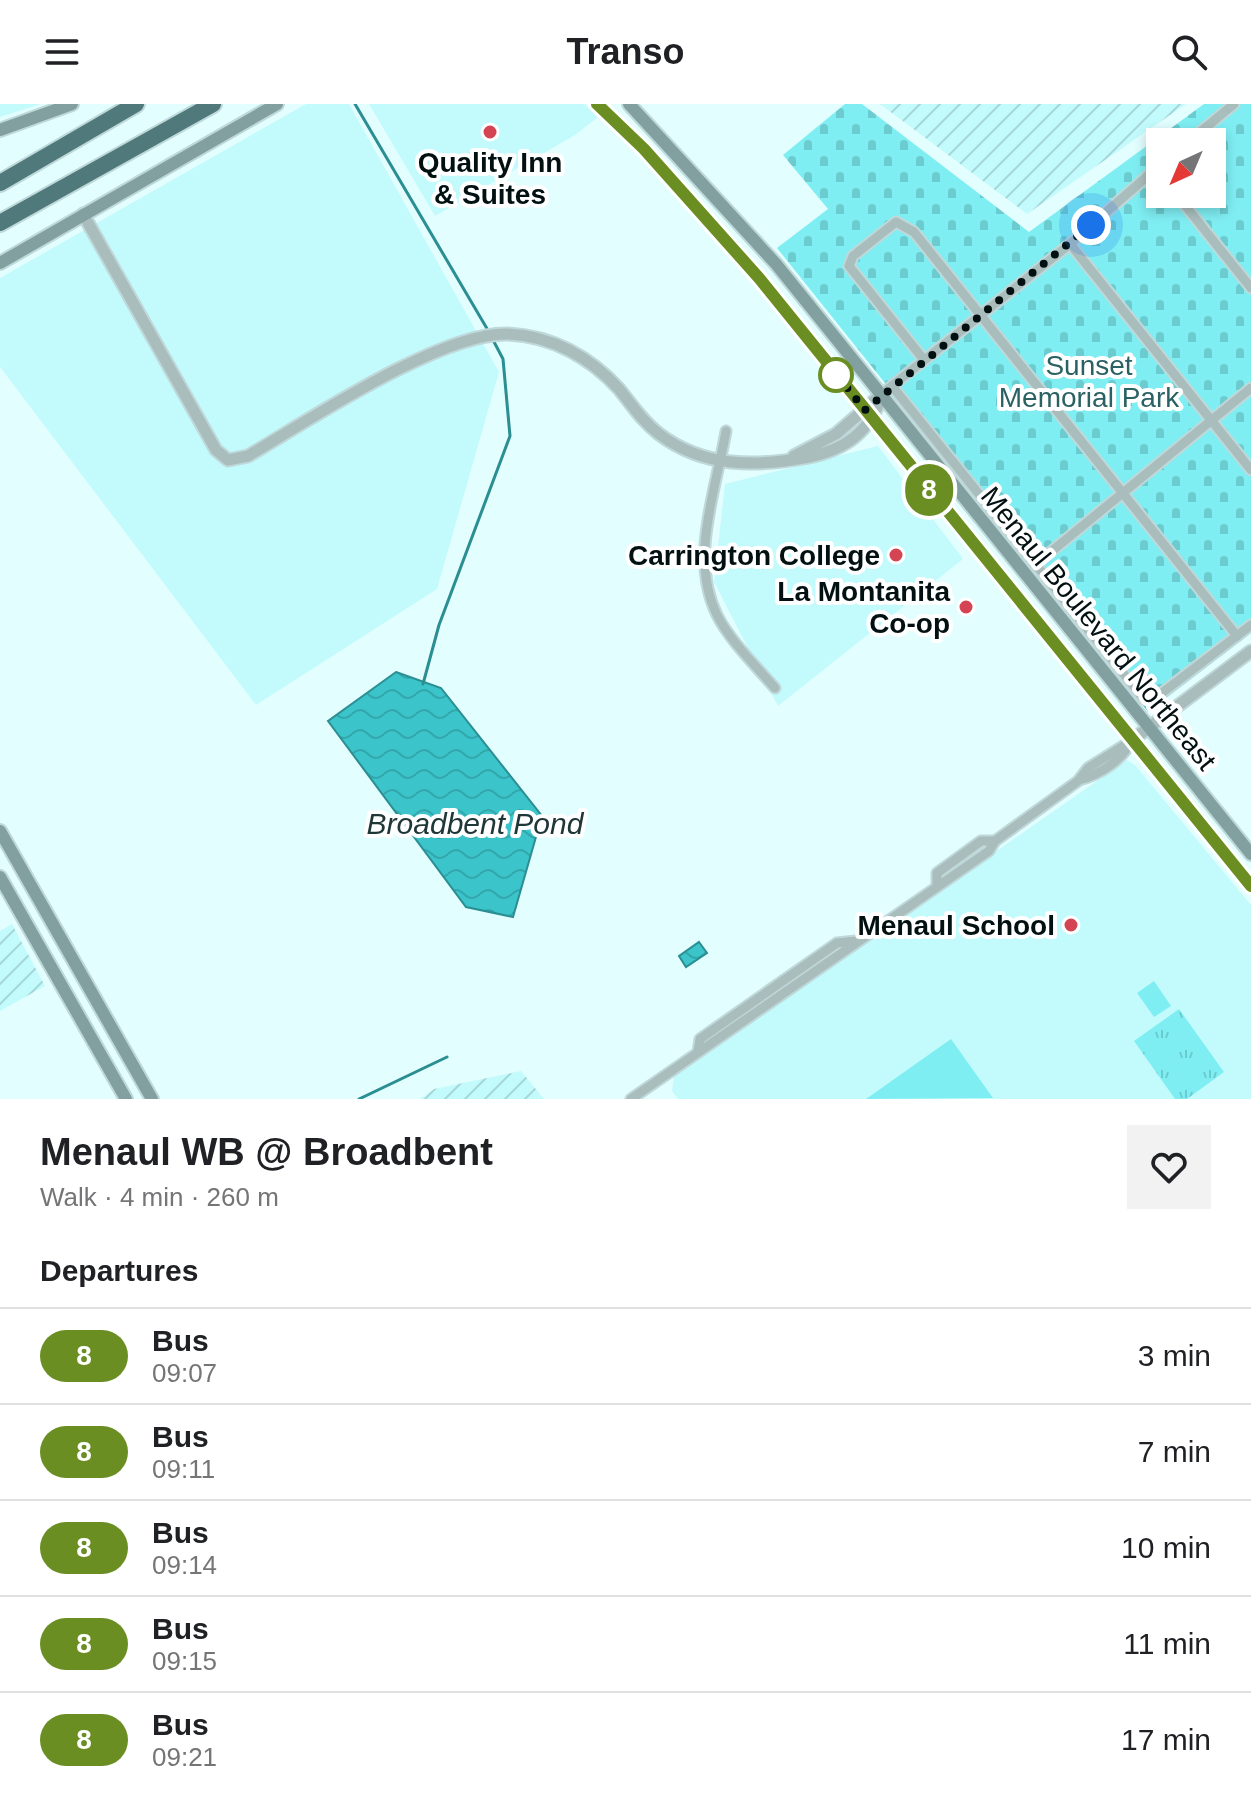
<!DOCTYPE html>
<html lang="en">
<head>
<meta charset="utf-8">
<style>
	body { margin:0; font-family:Arial,sans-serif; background:#f2f2f2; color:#202124; height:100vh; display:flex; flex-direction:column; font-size:30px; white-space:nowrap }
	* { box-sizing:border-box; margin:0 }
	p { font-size:26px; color:#757577 }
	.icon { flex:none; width:44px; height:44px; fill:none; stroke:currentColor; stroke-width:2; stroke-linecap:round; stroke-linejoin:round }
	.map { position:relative; height:995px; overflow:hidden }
	.sheet { display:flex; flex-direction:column; background:#fff; flex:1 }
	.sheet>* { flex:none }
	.badge { padding:0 16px; border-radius:26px; font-size:28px; line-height:52px }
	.needle { width:52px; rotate:224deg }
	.tools { position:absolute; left:1146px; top:24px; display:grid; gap:16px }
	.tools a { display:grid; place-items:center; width:80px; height:80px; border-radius:0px; background:#fff; box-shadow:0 4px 12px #0003; font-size:40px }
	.you { position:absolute; width:40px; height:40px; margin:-20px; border:6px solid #fff; border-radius:50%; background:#1a73e8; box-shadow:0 0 0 12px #1a73e833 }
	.map>.badge { position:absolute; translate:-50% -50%; box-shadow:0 0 0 4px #fff }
	h2 { padding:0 40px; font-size:30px; line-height:72px }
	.round { display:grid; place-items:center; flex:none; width:84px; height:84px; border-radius:0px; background:#f2f2f2 }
	.overview { display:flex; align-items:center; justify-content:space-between; height:136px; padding:0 40px }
	h1 { font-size:38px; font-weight:800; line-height:60px }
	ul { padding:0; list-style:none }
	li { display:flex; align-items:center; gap:24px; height:96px; padding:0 40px; border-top:2px solid #e0e0e0 }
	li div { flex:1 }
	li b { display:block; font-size:30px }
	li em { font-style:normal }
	li .badge { min-width:88px; font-weight:700; text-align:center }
	header { display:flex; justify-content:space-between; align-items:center; height:104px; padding:0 40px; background:#fff; font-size:36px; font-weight:800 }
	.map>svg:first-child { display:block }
</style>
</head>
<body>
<header><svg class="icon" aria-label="menu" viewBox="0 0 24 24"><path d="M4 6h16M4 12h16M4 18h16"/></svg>Transo<svg class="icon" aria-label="search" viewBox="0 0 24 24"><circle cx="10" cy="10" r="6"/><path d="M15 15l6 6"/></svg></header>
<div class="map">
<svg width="1251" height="995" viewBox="0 0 1251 995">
	<defs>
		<pattern id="industrial-furrows" width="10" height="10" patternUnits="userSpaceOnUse" patternTransform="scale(2)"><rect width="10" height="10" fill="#c3fbfd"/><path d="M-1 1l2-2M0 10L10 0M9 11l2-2" fill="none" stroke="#a6d6d8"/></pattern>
		<pattern id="grass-tufts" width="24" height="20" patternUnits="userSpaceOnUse" patternTransform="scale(2)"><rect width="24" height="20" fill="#7feef3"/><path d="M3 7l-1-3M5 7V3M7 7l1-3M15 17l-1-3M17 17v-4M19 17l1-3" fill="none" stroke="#6ccbcf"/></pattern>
		<pattern id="cemetery-stones" width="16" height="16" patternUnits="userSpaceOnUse" patternTransform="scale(2)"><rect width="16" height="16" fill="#7feef3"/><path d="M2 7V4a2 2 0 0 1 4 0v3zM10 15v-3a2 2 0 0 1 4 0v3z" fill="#6ccbcf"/></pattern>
		<pattern id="water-waves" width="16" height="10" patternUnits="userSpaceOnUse" patternTransform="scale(2)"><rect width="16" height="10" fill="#3bc4ca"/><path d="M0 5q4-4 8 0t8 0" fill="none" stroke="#32a7ac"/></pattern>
	</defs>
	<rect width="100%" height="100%" fill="#e3feff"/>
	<g fill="#c3fbfd">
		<path d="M 0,0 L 41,0 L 0,13 Z"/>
		<path d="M 306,0 L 349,0 L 499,268 L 437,485 L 256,601 L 0,263 L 0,174 Z"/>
		<path d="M 369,0 L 584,0 L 598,13 L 575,31 L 435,112 Z"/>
		<path d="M 878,342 L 963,455 L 778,602 L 714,478 L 725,380 Z"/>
		<path d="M 1127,656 L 1135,661 L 1251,801 L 1251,995 L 678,995 L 672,987 L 674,972 Z"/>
	</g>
	<g fill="url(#industrial-furrows)">
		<path d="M 880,0 L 1186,0 L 1027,110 Z"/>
		<path d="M 12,820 L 45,882 L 0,907 L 0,827 Z"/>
		<path d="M 521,967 L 544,995 L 420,995 L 434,985 Z"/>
	</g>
	<path fill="url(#grass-tufts)" d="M 1179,905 L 1224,968 L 1187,995 L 1175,995 L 1134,937 Z"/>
	<path fill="url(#cemetery-stones)" fill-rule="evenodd" d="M 845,0 L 862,0 L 1029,128 L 1204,0 L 1251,0 L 1251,529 L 1148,608 L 777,144 L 828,105 L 783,51 ZM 1160,38 L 1212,38 L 1212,90 L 1160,90 Z"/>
	<g fill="#7feef3">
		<path d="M 1154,877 L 1171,902 L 1154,913 L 1137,889 Z"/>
		<path d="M 951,935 L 993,994 L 866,995 Z"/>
	</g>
	<g fill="url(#water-waves)" stroke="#2a8e92" stroke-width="2">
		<path d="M 396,568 L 441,584 L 542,712 L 513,813 L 466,803 L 328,617 Z"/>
		<path d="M 699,838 L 707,849 L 686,863 L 679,852 Z"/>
	</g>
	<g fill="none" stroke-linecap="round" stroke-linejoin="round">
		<g stroke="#2a8e92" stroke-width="3">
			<path d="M 355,0 L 489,228"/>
			<path d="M 423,580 L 439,521 L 510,332 L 503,255 L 492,234"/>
			<path d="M 359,995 L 447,953"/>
		</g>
		<g stroke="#bfd8d9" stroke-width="13">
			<g id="minor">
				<path d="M 1188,38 L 1234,0"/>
				<path d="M 1176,90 L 1251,184"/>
				<path d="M 1070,140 L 1251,366"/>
				<path d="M 924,256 L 849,162 L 853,152 L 896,118 L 914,128 L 1237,532"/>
				<path d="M 892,282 L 1144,595 L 1154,595 L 1251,521"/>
				<path d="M 888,285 L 1070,140 L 1160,61"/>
				<path d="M 726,327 C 716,386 689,454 717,511 C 730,537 756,562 775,584"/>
				<path d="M 1036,460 L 1251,284"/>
				<path d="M 1079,676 C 1099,671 1123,656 1131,637"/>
				<path d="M 937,781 L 937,769 L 981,737 L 995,737"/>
				<path d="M 698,948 L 700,935 L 837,839 L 856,837"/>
				<path d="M 631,995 L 989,747 L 995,737 L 1078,677 L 1088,664 L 1131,637"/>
			</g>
		</g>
		<g stroke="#bfd8d9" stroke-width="15">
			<g id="tertiary">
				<path d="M 83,110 L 216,346 L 228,356 L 248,352 C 309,316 441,228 508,230 C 552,232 590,253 619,285 C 632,301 642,317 659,330 C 704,364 756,363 809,353 C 847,345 870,327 882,291"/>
				<path d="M 794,352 L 836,330 L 881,291"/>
				<path d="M 1131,637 L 1251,547"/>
			</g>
		</g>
		<g stroke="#bfd8d9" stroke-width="16">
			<g id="secondary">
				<path d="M 597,0 L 644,45 L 759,174 L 1251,782"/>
				<path d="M 629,0 L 776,160 L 1251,750"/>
				<path d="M 0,26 L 72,0"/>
				<path d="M 0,159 L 277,0"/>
				<path d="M 0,727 L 152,995"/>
				<path d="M 0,773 L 126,995"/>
			</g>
		</g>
		<g stroke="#bfd8d9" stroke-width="20">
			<g id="motorway">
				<path d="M 0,79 L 136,0"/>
				<path d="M 0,119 L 213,0"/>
			</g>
		</g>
		<use href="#minor" stroke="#aabdbd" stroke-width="9"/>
		<use href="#tertiary" stroke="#aabdbd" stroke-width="11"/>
		<use href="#secondary" stroke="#83a0a1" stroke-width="12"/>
		<use href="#motorway" stroke="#4f797a" stroke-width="16"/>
	</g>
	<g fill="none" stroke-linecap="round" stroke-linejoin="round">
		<g stroke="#fff" stroke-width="18">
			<path id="line" d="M 597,0 L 644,45 L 759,174 L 1251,782"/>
		</g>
		<use href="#line" stroke="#6b8e23" stroke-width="12"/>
		<path stroke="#021011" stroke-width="8" stroke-dasharray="0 14.4" d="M 836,271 L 833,266 L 865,306 L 1091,121"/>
	</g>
	<g fill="#d44452" stroke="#fff" stroke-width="3">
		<circle cx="490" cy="28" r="8"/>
		<circle cx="896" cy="451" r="8"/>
		<circle cx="966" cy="503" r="8"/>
		<circle cx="1071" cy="821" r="8"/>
	</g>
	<circle fill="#fff" stroke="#6b8e23" stroke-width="4" cx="836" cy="271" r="16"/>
	<g text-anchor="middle" stroke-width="8" stroke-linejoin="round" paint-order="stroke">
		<g font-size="28" font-weight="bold" fill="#021011" stroke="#fff" text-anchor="end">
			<text x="490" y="68" text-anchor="middle">Quality Inn<tspan x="490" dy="32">&amp; Suites</tspan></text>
			<text x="880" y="461">Carrington College</text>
			<text x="950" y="497">La Montanita<tspan x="950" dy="32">Co-op</tspan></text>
			<text x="1055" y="831">Menaul School</text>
		</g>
		<g font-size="28" fill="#2a6163" stroke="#fff">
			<text x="1089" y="271">Sunset<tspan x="1089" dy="32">Memorial Park</tspan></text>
		</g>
		<g font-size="28" fill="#021011" stroke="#fff">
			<text transform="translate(1099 524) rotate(51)" y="10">Menaul Boulevard Northeast</text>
		</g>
		<g font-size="30" font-style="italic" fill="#203738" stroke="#fff">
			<text x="475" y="730">Broadbent Pond</text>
		</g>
	</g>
</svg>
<div class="tools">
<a><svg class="needle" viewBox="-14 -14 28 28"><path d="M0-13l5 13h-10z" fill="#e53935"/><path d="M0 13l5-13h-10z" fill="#757577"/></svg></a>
</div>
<div class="you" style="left:1091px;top:121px"></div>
<b class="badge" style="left:929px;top:386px;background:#6b8e23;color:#fff">8</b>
</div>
<section class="sheet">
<div class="overview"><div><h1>Menaul WB @ Broadbent</h1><p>Walk · 4 min · 260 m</p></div><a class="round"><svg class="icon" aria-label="heart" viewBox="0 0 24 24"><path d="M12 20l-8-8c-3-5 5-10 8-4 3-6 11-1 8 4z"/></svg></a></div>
<h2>Departures</h2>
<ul>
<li><span class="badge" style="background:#6b8e23;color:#fff">8</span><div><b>Bus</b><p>09:07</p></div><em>3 min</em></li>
<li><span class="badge" style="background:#6b8e23;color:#fff">8</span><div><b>Bus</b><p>09:11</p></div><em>7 min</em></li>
<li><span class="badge" style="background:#6b8e23;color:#fff">8</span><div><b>Bus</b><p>09:14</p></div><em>10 min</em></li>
<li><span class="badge" style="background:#6b8e23;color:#fff">8</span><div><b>Bus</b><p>09:15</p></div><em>11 min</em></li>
<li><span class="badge" style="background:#6b8e23;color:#fff">8</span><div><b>Bus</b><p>09:21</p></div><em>17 min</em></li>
</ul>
</section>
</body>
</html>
